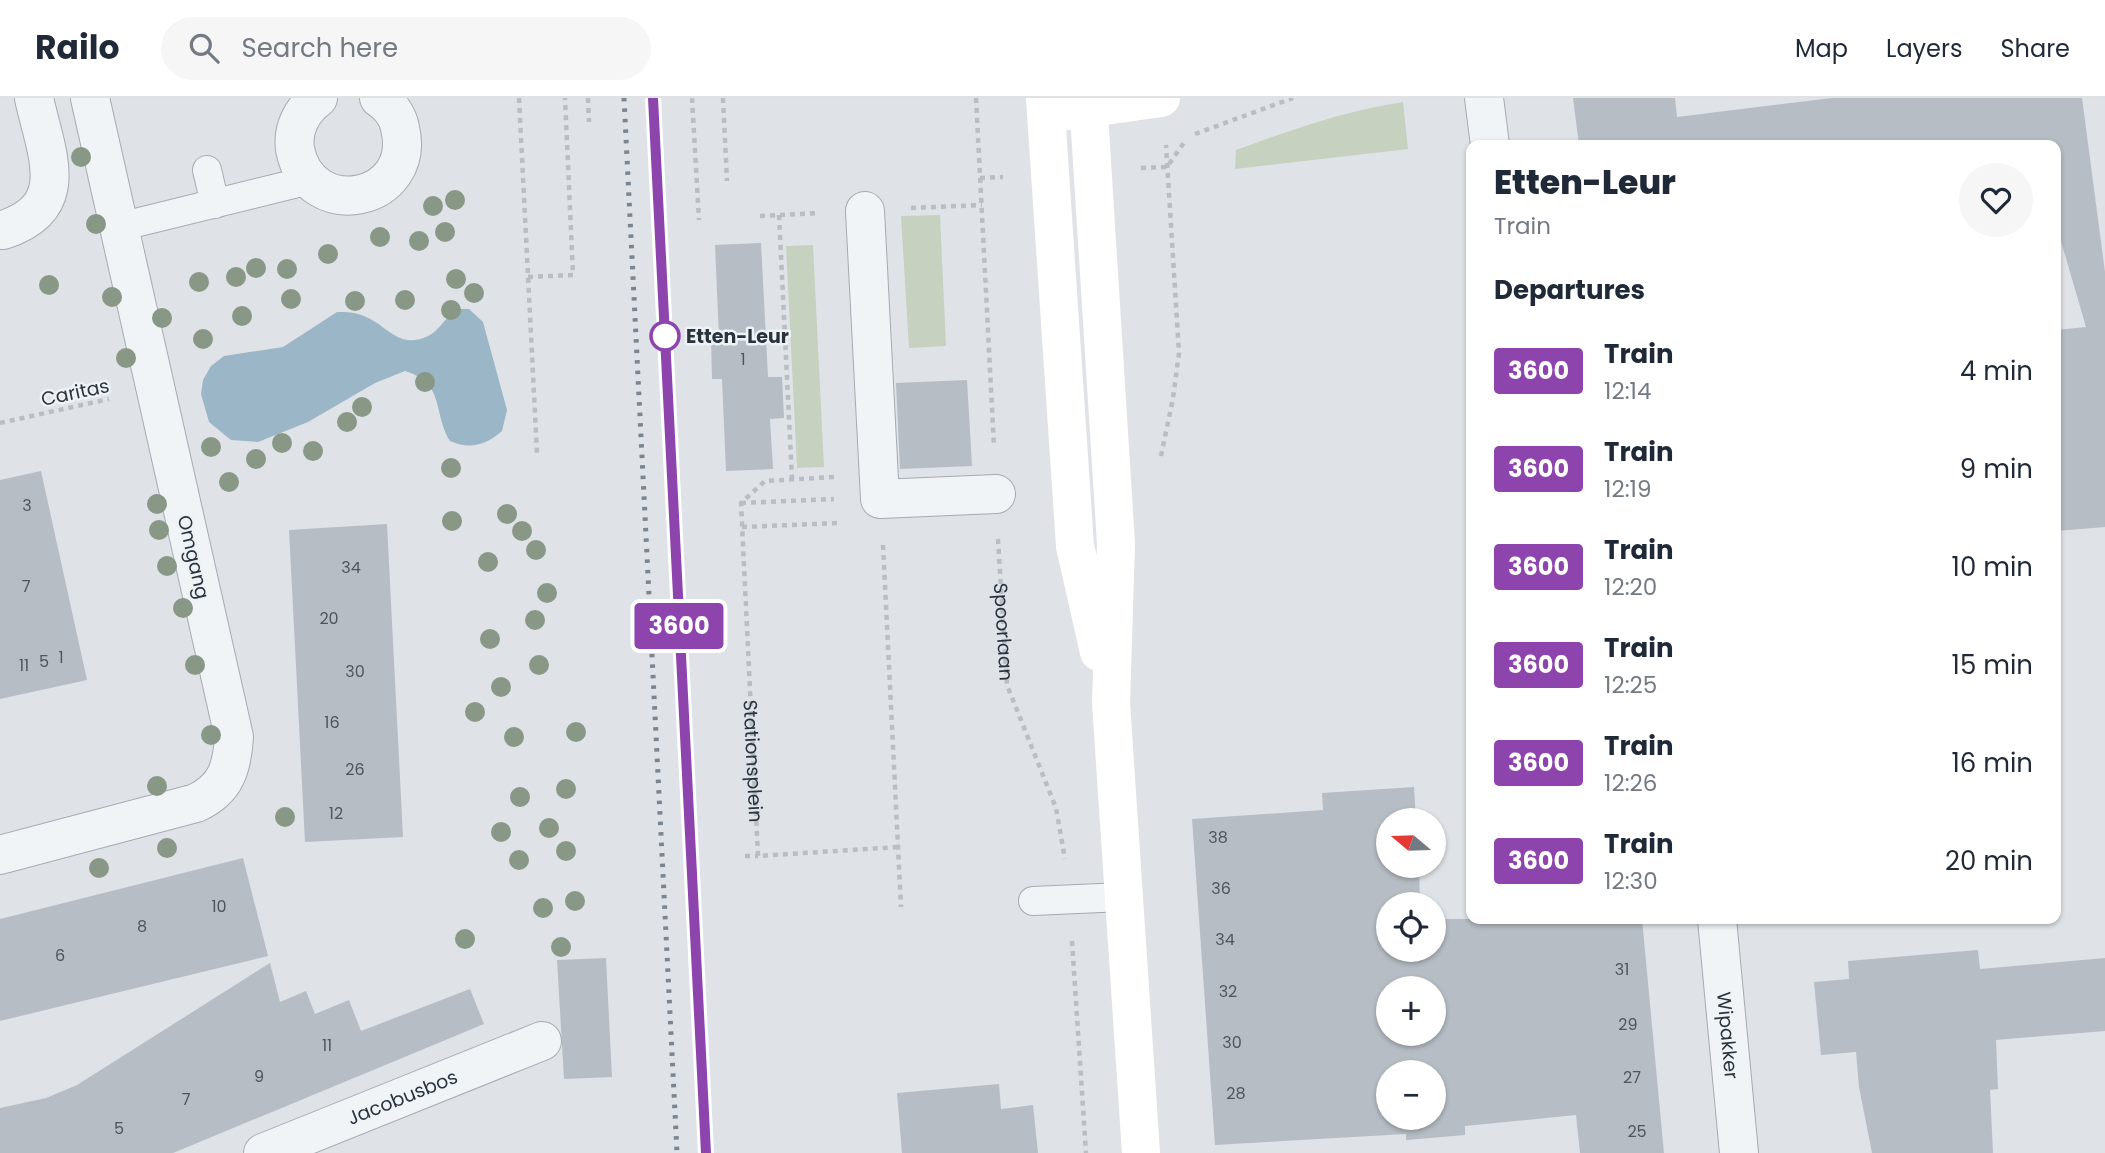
<!DOCTYPE html>
<html lang="en">
<head>
<meta charset="utf-8">
<style>
	body { margin:0; font-family:Poppins,sans-serif; background:#f6f6f7; color:#1f2937; height:100vh; display:flex; flex-direction:column; font-size:26px; white-space:nowrap }
	* { box-sizing:border-box; margin:0 }
	p { font-size:23px; color:#747a83 }
	.icon { flex:none; width:38px; height:38px; fill:none; stroke:currentColor; stroke-width:2; stroke-linecap:round; stroke-linejoin:round }
	.map { position:relative; flex:1; overflow:hidden }
	.drawer { position:absolute; left:1466px; top:42px; width:595px; height:784px; display:flex; flex-direction:column; background:#fff; border-radius:14px; box-shadow:0 2px 5px #0004 }
	.drawer>* { flex:none }
	.badge { padding:0 14px; border-radius:5px; font-size:24px; line-height:46px }
	.needle { width:46px; rotate:289deg }
	.fabs { position:absolute; left:1376px; top:710px; display:grid; gap:14px }
	.fabs a { display:grid; place-items:center; width:70px; height:70px; border-radius:50%; background:#fff; box-shadow:0 2px 5px #0004; font-size:35px }
	.map>.badge { position:absolute; translate:-50% -50%; box-shadow:0 0 0 4px #fff }
	h2 { padding:0 28px; font-size:26px; line-height:63px }
	.round { display:grid; place-items:center; flex:none; width:74px; height:74px; border-radius:37px; background:#f6f6f7 }
	.headline { display:flex; align-items:center; justify-content:space-between; height:119px; padding:0 28px }
	h1 { font-size:33px; font-weight:800; line-height:52px }
	ul { padding:0; list-style:none }
	li { display:flex; align-items:center; gap:21px; height:98px; padding:0 28px }
	li div { flex:1 }
	li b { display:block; font-size:26px }
	li em { font-style:normal }
	li .badge { min-width:77px; font-weight:700; text-align:center }
	header { display:flex; align-items:center; gap:42px; box-sizing:border-box; height:98px; padding:0 35px; background:#fff; border-bottom:2px solid #e0e1e3 }
	header strong { font-size:33px }
	nav { display:flex; gap:38px; margin-inline-start:auto; font-size:24px }
	.search { width:490px; height:63px; background:#f6f6f7; display:flex; align-items:center; gap:18px; box-sizing:border-box; padding:0 24px; border-radius:38px; color:#747a83; font-size:26px }
	.map>svg:first-child { display:block }
</style>
</head>
<body>
<header>
<strong>Railo</strong>
<div class="search"><svg class="icon" aria-label="search" viewBox="0 0 24 24"><circle cx="10" cy="10" r="6"/><path d="M15 15l6 6"/></svg>Search here</div>
<nav><a>Map</a><a>Layers</a><a>Share</a></nav>
</header>
<div class="map">
<svg width="2105" height="1055" viewBox="0 0 2105 1055">
	<rect width="100%" height="100%" fill="#dfe3e8"/>
	<g fill="#c7d1c0">
		<path d="M 1403,4 L 1408,51 L 1235,71 L 1236,52 C 1291,32 1344,13 1403,4 Z"/>
		<path d="M 940,117 L 946,248 L 909,250 L 901,118 Z"/>
		<path d="M 813,147 L 824,369 L 797,370 L 786,148 Z"/>
	</g>
	<path fill="#9bb6c6" d="M 459,211 L 469,211 L 483,224 L 507,312 L 502,333 C 486,347 470,352 450,343 C 432,313 446,286 405,273 L 375,285 L 308,324 L 258,344 L 231,342 L 209,324 L 201,296 L 203,282 L 211,268 L 224,258 L 283,249 L 337,214 C 346,214 355,214 364,218 C 387,227 398,251 426,239 C 441,233 445,217 459,211 Z"/>
	<g fill="#b6bdc4" fill-rule="evenodd">
		<path d="M 1573,0 L 1675,0 L 1677,19 L 1832,0 L 2082,0 L 2105,174 L 2105,429 L 2056,433 L 2056,232 L 2086,229 L 2056,126 L 2056,47 L 1579,47 Z"/>
		<path d="M 761,145 L 768,279 L 782,279 L 784,320 L 770,321 L 773,371 L 726,373 L 722,281 L 712,281 L 711,241 L 719,240 L 715,147 Z"/>
		<path d="M 967,282 L 972,368 L 900,371 L 896,285 Z"/>
		<path d="M 41,373 L 87,582 L 0,601 L 0,382 Z"/>
		<path d="M 387,426 L 403,739 L 305,744 L 289,432 Z"/>
		<path d="M 1414,689 L 1416,723 L 1388,723 L 1388,768 L 1419,768 L 1420,807 L 1388,807 L 1388,852 L 1433,852 L 1433,821 L 1642,821 L 1664,1055 L 1580,1055 L 1576,1017 L 1465,1028 L 1465,1037 L 1406,1042 L 1406,1036 L 1215,1047 L 1192,721 L 1323,712 L 1322,695 ZM 1388,891 L 1433,891 L 1433,936 L 1388,936 ZM 1388,975 L 1433,975 L 1433,1020 L 1388,1020 Z"/>
		<path d="M 243,760 L 268,858 L 0,923 L 0,821 Z"/>
		<path d="M 1978,852 L 1980,871 L 2105,860 L 2105,933 L 1996,942 L 1998,991 L 1990,992 L 1993,1055 L 1872,1055 L 1859,989 L 1856,954 L 1821,957 L 1814,884 L 1849,881 L 1848,863 Z"/>
		<path d="M 606,860 L 612,979 L 564,981 L 557,862 Z"/>
		<path d="M 270,865 L 280,904 L 306,893 L 315,916 L 349,902 L 361,933 L 470,891 L 484,926 L 173,1055 L 0,1055 L 0,1010 L 46,1000 L 77,987 Z"/>
		<path d="M 999,986 L 1001,1011 L 1033,1007 L 1038,1055 L 902,1055 L 897,995 Z"/>
	</g>
	<g fill="none" stroke-linecap="round" stroke-linejoin="round">
		<g stroke="#a4abb2" stroke-width="30">
			<g id="lane">
				<path d="M 207,72 L 215,106"/>
				<path d="M 119,129 L 310,82"/>
				<path d="M 1033,803 L 1123,799"/>
			</g>
		</g>
		<g stroke="#a4abb2" stroke-width="40">
			<g id="street">
				<path d="M 318,0 C 302,12 292,31 295,51 C 309,126 418,104 400,30 C 398,18 389,6 379,0"/>
				<path d="M 1484,0 L 1490,47"/>
				<path d="M 865,113 L 880,401 L 996,396"/>
				<path d="M 3,132 C 74,109 46,56 34,0"/>
				<path d="M 0,757 L 196,705 C 226,691 232,670 234,639 L 90,0"/>
				<path id="s3" d="M 1717,821 L 1739,1055"/>
				<path id="s4" d="M 263,1055 L 542,943"/>
			</g>
		</g>
		<g stroke="#b9bec2" stroke-width="4.5" stroke-dasharray="5 5" stroke-linecap="butt">
			<path d="M 519,0 L 537,355"/>
			<path d="M 588,0 L 589,24"/>
			<path d="M 692,0 L 699,122"/>
			<path d="M 723,0 L 727,83"/>
			<path d="M 976,0 L 994,349"/>
			<path d="M 1195,36 L 1293,0"/>
			<path d="M 1141,70 L 1167,69 L 1185,43"/>
			<path d="M 980,80 L 1003,79"/>
			<path d="M 911,110 L 982,107"/>
			<path d="M 779,117 L 792,381"/>
			<path d="M 760,118 L 819,115"/>
			<path d="M 528,179 L 573,177 L 565,0"/>
			<path d="M 0,325 L 109,301"/>
			<path d="M 1161,358 L 1173,300 L 1179,255 L 1166,47"/>
			<path id="s1" d="M 834,379 L 765,383 L 741,405 L 758,758 L 898,749"/>
			<path d="M 741,405 L 834,401"/>
			<path d="M 742,429 L 839,425"/>
			<path id="s2" d="M 998,441 L 1007,587 L 1056,710 L 1065,761"/>
			<path d="M 883,447 L 901,809"/>
			<path d="M 745,758 L 758,758"/>
			<path d="M 1072,843 L 1086,1055"/>
		</g>
		<use href="#lane" stroke="#f1f4f6" stroke-width="28"/>
		<use href="#street" stroke="#f1f4f6" stroke-width="38"/>
		<g stroke="#fff" stroke-width="38">
			<path d="M 1045,0 L 1075,448 L 1099,554"/>
			<path d="M 1088,0 L 1116,446 L 1111,605 L 1141,1055"/>
			<path d="M 1062,14 L 1161,0"/>
		</g>
		<g stroke="#798590" stroke-width="5" stroke-dasharray="3.5 7" stroke-linecap="butt">
			<path d="M 624,0 L 677,1055"/>
			<path d="M 654,0 L 706,1055"/>
		</g>
	</g>
	<g fill="#899786">
		<circle cx="81" cy="59" r="10"/>
		<circle cx="455" cy="102" r="10"/>
		<circle cx="433" cy="108" r="10"/>
		<circle cx="96" cy="126" r="10"/>
		<circle cx="445" cy="134" r="10"/>
		<circle cx="380" cy="139" r="10"/>
		<circle cx="419" cy="143" r="10"/>
		<circle cx="328" cy="156" r="10"/>
		<circle cx="256" cy="170" r="10"/>
		<circle cx="287" cy="171" r="10"/>
		<circle cx="236" cy="179" r="10"/>
		<circle cx="456" cy="181" r="10"/>
		<circle cx="199" cy="184" r="10"/>
		<circle cx="49" cy="187" r="10"/>
		<circle cx="474" cy="195" r="10"/>
		<circle cx="112" cy="199" r="10"/>
		<circle cx="291" cy="201" r="10"/>
		<circle cx="405" cy="202" r="10"/>
		<circle cx="355" cy="203" r="10"/>
		<circle cx="451" cy="212" r="10"/>
		<circle cx="242" cy="218" r="10"/>
		<circle cx="162" cy="220" r="10"/>
		<circle cx="203" cy="241" r="10"/>
		<circle cx="126" cy="260" r="10"/>
		<circle cx="425" cy="284" r="10"/>
		<circle cx="362" cy="309" r="10"/>
		<circle cx="347" cy="324" r="10"/>
		<circle cx="282" cy="345" r="10"/>
		<circle cx="211" cy="349" r="10"/>
		<circle cx="313" cy="353" r="10"/>
		<circle cx="256" cy="361" r="10"/>
		<circle cx="451" cy="370" r="10"/>
		<circle cx="229" cy="384" r="10"/>
		<circle cx="157" cy="406" r="10"/>
		<circle cx="507" cy="416" r="10"/>
		<circle cx="452" cy="423" r="10"/>
		<circle cx="159" cy="432" r="10"/>
		<circle cx="522" cy="433" r="10"/>
		<circle cx="536" cy="452" r="10"/>
		<circle cx="488" cy="464" r="10"/>
		<circle cx="167" cy="468" r="10"/>
		<circle cx="547" cy="495" r="10"/>
		<circle cx="183" cy="510" r="10"/>
		<circle cx="535" cy="522" r="10"/>
		<circle cx="490" cy="541" r="10"/>
		<circle cx="195" cy="567" r="10"/>
		<circle cx="539" cy="567" r="10"/>
		<circle cx="501" cy="589" r="10"/>
		<circle cx="475" cy="614" r="10"/>
		<circle cx="576" cy="634" r="10"/>
		<circle cx="211" cy="637" r="10"/>
		<circle cx="514" cy="639" r="10"/>
		<circle cx="157" cy="688" r="10"/>
		<circle cx="566" cy="691" r="10"/>
		<circle cx="520" cy="699" r="10"/>
		<circle cx="285" cy="719" r="10"/>
		<circle cx="549" cy="730" r="10"/>
		<circle cx="501" cy="734" r="10"/>
		<circle cx="167" cy="750" r="10"/>
		<circle cx="566" cy="753" r="10"/>
		<circle cx="519" cy="762" r="10"/>
		<circle cx="99" cy="770" r="10"/>
		<circle cx="575" cy="803" r="10"/>
		<circle cx="543" cy="810" r="10"/>
		<circle cx="465" cy="841" r="10"/>
		<circle cx="561" cy="849" r="10"/>
	</g>
	<g fill="none" stroke-linecap="round" stroke-linejoin="round">
		<g stroke="#fff" stroke-width="16">
			<path id="line" d="M 653,0 L 706,1055"/>
		</g>
		<use href="#line" stroke="#8e44ad" stroke-width="10"/>
	</g>
	<circle fill="#fff" stroke="#8e44ad" stroke-width="3.5" cx="665" cy="238" r="14"/>
	<g text-anchor="middle" stroke-width="5" stroke-linejoin="round" paint-order="stroke">
		<g font-size="16" fill="#4c5660">
			<text x="743" y="267">1</text>
			<text x="27" y="413">3</text>
			<text x="351" y="475">34</text>
			<text x="26" y="494">7</text>
			<text x="329" y="526">20</text>
			<text x="61" y="565">1</text>
			<text x="44" y="569">5</text>
			<text x="24" y="573">11</text>
			<text x="355" y="579">30</text>
			<text x="332" y="630">16</text>
			<text x="355" y="677">26</text>
			<text x="336" y="721">12</text>
			<text x="1218" y="745">38</text>
			<text x="1221" y="796">36</text>
			<text x="219" y="814">10</text>
			<text x="142" y="834">8</text>
			<text x="1225" y="847">34</text>
			<text x="60" y="863">6</text>
			<text x="1622" y="877">31</text>
			<text x="1228" y="899">32</text>
			<text x="1628" y="932">29</text>
			<text x="1232" y="950">30</text>
			<text x="327" y="953">11</text>
			<text x="259" y="984">9</text>
			<text x="1632" y="985">27</text>
			<text x="1236" y="1001">28</text>
			<text x="186" y="1007">7</text>
			<text x="119" y="1036">5</text>
			<text x="1637" y="1039">25</text>
		</g>
		<g font-size="19" font-weight="bold" fill="#28333e" stroke="#eef2f5" text-anchor="start">
			<text x="686" y="245">Etten-Leur</text>
		</g>
		<g font-size="19" fill="#28333e" stroke="#eef2f5">
			<text transform="translate(75 294) rotate(-12)" y="7">Caritas</text>
			<text transform="translate(194 459) rotate(77)" y="7">Omgang</text>
			<text dy="7" stroke="none"><textPath href="#s2" startOffset="93">Spoorlaan</textPath></text>
			<text dy="7" stroke="none"><textPath href="#s1" startOffset="360">Stationsplein</textPath></text>
			<text dy="7" stroke="none"><textPath href="#s3" startOffset="117">Wipakker</textPath></text>
			<text dy="7" stroke="none"><textPath href="#s4" startOffset="150">Jacobusbos</textPath></text>
		</g>
	</g>
</svg>
<div class="fabs">
<a><svg class="needle" viewBox="-14 -14 28 28"><path d="M0-13l5 13h-10z" fill="#e53935"/><path d="M0 13l5-13h-10z" fill="#747a83"/></svg></a>
<a><svg class="icon" aria-label="locate" viewBox="0 0 24 24"><circle cx="12" cy="12" r="6"/><path d="M12 2v4M12 18v4M2 12h4M18 12h4"/></svg></a>
<a>+</a>
<a>−</a>
</div>
<b class="badge" style="left:679px;top:528px;background:#8e44ad;color:#fff">3600</b>
<section class="drawer">
<div class="headline"><div><h1>Etten-Leur</h1><p>Train</p></div><a class="round"><svg class="icon" aria-label="heart" viewBox="0 0 24 24"><path d="M12 20l-8-8c-3-5 5-10 8-4 3-6 11-1 8 4z"/></svg></a></div>
<h2>Departures</h2>
<ul>
<li><span class="badge" style="background:#8e44ad;color:#fff">3600</span><div><b>Train</b><p>12:14</p></div><em>4 min</em></li>
<li><span class="badge" style="background:#8e44ad;color:#fff">3600</span><div><b>Train</b><p>12:19</p></div><em>9 min</em></li>
<li><span class="badge" style="background:#8e44ad;color:#fff">3600</span><div><b>Train</b><p>12:20</p></div><em>10 min</em></li>
<li><span class="badge" style="background:#8e44ad;color:#fff">3600</span><div><b>Train</b><p>12:25</p></div><em>15 min</em></li>
<li><span class="badge" style="background:#8e44ad;color:#fff">3600</span><div><b>Train</b><p>12:26</p></div><em>16 min</em></li>
<li><span class="badge" style="background:#8e44ad;color:#fff">3600</span><div><b>Train</b><p>12:30</p></div><em>20 min</em></li>
</ul>
</section>
</div>
</body>
</html>
